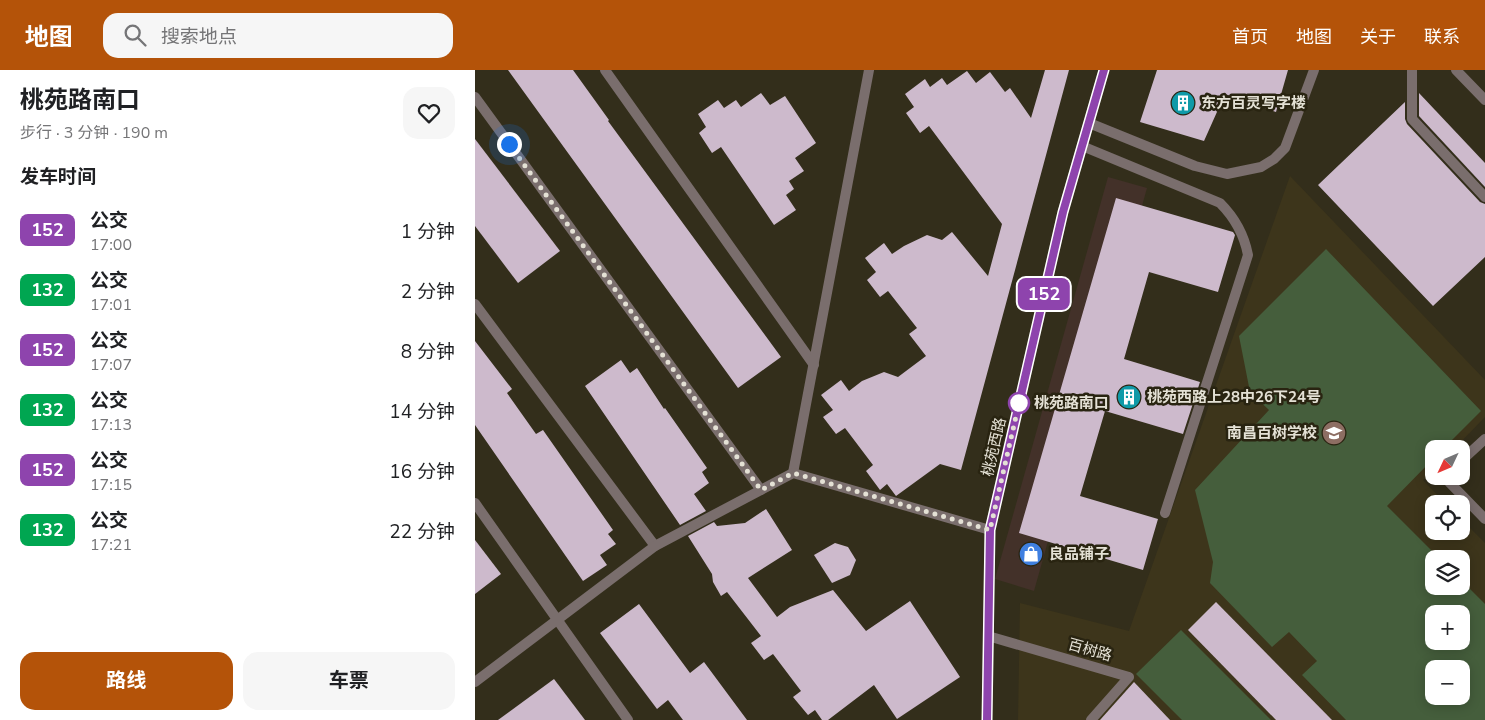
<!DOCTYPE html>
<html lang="zh">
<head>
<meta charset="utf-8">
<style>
	body { margin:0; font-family:"Nunito Sans","Noto Sans SC",sans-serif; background:#f6f6f6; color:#202124; height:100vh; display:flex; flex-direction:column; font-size:19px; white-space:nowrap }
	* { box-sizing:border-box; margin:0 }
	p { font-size:16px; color:#757577 }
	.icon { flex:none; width:28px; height:28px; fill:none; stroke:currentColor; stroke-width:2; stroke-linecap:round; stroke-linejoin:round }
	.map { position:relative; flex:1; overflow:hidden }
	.drawer { display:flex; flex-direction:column; background:#fff; width:475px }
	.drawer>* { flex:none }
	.badge { padding:0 10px; border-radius:8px; font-size:18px; line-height:32px }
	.needle { width:32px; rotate:226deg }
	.controls { position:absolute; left:950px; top:370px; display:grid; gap:10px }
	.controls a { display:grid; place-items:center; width:45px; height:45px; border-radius:10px; background:#fff; box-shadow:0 2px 12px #0003; font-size:25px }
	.you { position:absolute; width:25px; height:25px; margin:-12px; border:4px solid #fff; border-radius:50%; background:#1a73e8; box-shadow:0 0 0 8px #1a73e833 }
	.map>.badge { position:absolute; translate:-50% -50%; box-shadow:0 0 0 2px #fff }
	h2 { padding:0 20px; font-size:19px; line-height:45px }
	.round { display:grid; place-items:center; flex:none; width:52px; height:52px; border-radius:15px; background:#f6f6f6 }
	.headline { display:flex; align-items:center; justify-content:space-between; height:85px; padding:0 20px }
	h1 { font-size:24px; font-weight:700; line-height:38px }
	.button { display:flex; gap:10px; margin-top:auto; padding:10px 20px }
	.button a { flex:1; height:58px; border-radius:15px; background:#b45309; color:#fff; font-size:20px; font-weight:700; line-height:58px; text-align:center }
	.button a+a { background:#f6f6f6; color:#202124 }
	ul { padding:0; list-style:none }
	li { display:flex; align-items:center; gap:15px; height:60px; padding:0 20px }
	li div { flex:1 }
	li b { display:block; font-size:19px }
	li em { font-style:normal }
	li .badge { min-width:55px; font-weight:700; text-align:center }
	header { display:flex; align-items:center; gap:30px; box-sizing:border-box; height:70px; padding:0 25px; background:#b45309; color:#fff }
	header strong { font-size:24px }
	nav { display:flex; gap:28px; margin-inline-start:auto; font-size:18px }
	.search { width:350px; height:45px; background:#f6f6f6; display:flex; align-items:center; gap:12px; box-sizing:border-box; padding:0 18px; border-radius:15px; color:#757577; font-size:19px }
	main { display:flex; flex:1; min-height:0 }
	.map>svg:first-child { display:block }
</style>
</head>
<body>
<header>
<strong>地图</strong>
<div class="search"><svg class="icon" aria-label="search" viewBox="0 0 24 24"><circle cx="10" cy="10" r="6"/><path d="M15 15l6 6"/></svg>搜索地点</div>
<nav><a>首页</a><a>地图</a><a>关于</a><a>联系</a></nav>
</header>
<main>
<section class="drawer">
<div class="headline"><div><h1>桃苑路南口</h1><p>步行 · 3 分钟 · 190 m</p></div><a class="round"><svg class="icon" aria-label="heart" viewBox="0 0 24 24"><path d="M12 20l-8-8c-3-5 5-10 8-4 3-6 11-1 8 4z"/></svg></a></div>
<h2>发车时间</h2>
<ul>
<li><span class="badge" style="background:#8e44ad;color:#fff">152</span><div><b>公交</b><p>17:00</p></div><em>1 分钟</em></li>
<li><span class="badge" style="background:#00a651;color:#fff">132</span><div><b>公交</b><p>17:01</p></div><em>2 分钟</em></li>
<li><span class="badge" style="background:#8e44ad;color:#fff">152</span><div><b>公交</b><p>17:07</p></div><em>8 分钟</em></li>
<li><span class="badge" style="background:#00a651;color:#fff">132</span><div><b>公交</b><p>17:13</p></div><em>14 分钟</em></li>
<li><span class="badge" style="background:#8e44ad;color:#fff">152</span><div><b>公交</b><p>17:15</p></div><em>16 分钟</em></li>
<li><span class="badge" style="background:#00a651;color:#fff">132</span><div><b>公交</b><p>17:21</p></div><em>22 分钟</em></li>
</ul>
<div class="button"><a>路线</a><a>车票</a></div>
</section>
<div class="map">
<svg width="1010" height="650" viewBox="0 0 1010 650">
	<rect width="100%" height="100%" fill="#332e1b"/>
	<path fill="#433129" d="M 633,107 L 672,118 L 559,521 L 520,509 Z"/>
	<path fill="#3d351b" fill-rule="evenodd" d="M 815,106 L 1010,310 L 1010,347 L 979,379 L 959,379 L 959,399 L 948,410 L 971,434 L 959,434 L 959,461 L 986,461 L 986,449 L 1010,473 L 1010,650 L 543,650 L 545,533 L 654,561 ZM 959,489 L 986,489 L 986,516 L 959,516 ZM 959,544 L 986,544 L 986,571 L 959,571 ZM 959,599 L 986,599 L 986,626 L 959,626 Z"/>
	<g fill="#455e3c" fill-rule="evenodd">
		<path d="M 851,179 L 1006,341 L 968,379 L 959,379 L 959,388 L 912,436 L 965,489 L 959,489 L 959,516 L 986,516 L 986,510 L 1010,534 L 1010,650 L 871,650 L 827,605 L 842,591 L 814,562 L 797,577 L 735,513 L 738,492 L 720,420 L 794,340 L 775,322 L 764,266 ZM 959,544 L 986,544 L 986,571 L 959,571 ZM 959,599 L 986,599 L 986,626 L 959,626 Z"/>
		<path d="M 706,560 L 796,650 L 707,650 L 661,604 Z"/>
	</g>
	<g fill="#cdbacc">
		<path d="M 33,0 L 98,0 L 134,50 L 133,51 L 306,287 L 263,318 Z"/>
		<path d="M 570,0 L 594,0 L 486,400 L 465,394 L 421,426 L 412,414 L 405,420 L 391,401 L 398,395 L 370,358 L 361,364 L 348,347 L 358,340 L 346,325 L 366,310 L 374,321 L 387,311 L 409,302 L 423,307 L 451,286 L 434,264 L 442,258 L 413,221 L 405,227 L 392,210 L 401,202 L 390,188 L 409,173 L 417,184 L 429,176 L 452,165 L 467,170 L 477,162 L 513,206 L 527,154 L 454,56 L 445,63 L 431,43 L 439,37 L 430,24 L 450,9 L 455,17 L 467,8 L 472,15 L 492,1 L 501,13 L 515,2 L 530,22 L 535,18 L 556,48 Z"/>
		<path d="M 682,0 L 813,0 L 801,42 L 750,24 L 729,71 L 665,52 Z"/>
		<path d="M 286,23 L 295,35 L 310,26 L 341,73 L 320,88 L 329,101 L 314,111 L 319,119 L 311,125 L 321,140 L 299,155 L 246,77 L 237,83 L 224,63 L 231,57 L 223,44 L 243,30 L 249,38 L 261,30 L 266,37 Z"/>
		<path d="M 944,23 L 1010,93 L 1010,117 L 944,46 Z"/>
		<path d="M 930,32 L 930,49 L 932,54 L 1005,132 L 1010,134 L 1010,187 L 958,236 L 843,115 Z"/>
		<path d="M 0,69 L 85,181 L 43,213 L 0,156 Z"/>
		<path d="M 641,128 L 758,162 L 760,165 L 743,222 L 674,202 L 649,289 L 725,312 L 708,364 L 630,341 L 605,426 L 683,449 L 668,500 L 544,463 Z"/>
		<path d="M 0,271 L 37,319 L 32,323 L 61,364 L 68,360 L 138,460 L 133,464 L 141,474 L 125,485 L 132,495 L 108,511 L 0,355 Z"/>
		<path d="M 146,290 L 155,303 L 162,298 L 189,339 L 190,338 L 232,398 L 227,402 L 234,413 L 219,424 L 231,441 L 205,455 L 110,316 Z"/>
		<path d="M 291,439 L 317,480 L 273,508 L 302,547 L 315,537 L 358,520 L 391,561 L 435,531 L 485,607 L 422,649 L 399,615 L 353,650 L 347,650 L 340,640 L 333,645 L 318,627 L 326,621 L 298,584 L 289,590 L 276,573 L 286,566 L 252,522 L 246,526 L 238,512 L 237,504 L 213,466 L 239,452 L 242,456 L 270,453 Z"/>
		<path d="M 0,470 L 26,504 L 0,524 Z"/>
		<path d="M 360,473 L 373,477 L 381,490 L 375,505 L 357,513 L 339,485 Z"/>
		<path d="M 741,532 L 857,650 L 801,650 L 713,560 Z"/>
		<path d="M 164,534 L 215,603 L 229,592 L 272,650 L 208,650 L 193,630 L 182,639 L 125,563 Z"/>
		<path d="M 79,609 L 110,650 L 23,650 Z"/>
		<path d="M 659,612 L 695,650 L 625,650 Z"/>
	</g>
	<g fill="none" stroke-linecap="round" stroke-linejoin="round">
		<g stroke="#7a6e6d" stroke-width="10">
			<path d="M 130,0 L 339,295"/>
			<path d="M 937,0 L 937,49 L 1010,127"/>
			<path d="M 981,0 L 1010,30"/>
			<path d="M 0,27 L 286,420"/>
			<path d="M 614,53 L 720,96 L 752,104 L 786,97 L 799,89 L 810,78 L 839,0"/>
			<path d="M 607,76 L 745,133 C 760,148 769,164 773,185 L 690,443"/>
			<path d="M 0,234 L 180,476"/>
			<path d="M 986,391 L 1010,369"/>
			<path d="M 318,403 L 394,0"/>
			<path d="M 973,406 L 974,412 L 1010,449"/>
			<path d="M 0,433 L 153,650"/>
			<path d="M 513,566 L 654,607 L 616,650"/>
			<path d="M 0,612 L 180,476 L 318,403 L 515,460"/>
		</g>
		<path stroke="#7a6e6d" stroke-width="10" d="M 512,650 L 515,460 L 588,142 L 629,0"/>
	</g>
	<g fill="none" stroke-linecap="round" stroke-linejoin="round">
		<g stroke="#fff" stroke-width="11">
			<path id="line" d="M 512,650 L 515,460 L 588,142 L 629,0"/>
		</g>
		<use href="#line" stroke="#8e44ad" stroke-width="8"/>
		<path stroke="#e4e1d5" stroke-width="5" stroke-dasharray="0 9" d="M 34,74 L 286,420 L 318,403 L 515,460 L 545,329 L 544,333"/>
	</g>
	<defs>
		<g id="building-disc" transform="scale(1.25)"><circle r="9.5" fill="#0f9aa8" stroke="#292411"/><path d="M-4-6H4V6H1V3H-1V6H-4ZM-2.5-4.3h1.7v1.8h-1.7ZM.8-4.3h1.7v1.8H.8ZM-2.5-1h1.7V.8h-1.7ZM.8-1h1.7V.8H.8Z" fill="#fff"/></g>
		<g id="school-disc" transform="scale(1.25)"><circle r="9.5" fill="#8d6e63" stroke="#292411"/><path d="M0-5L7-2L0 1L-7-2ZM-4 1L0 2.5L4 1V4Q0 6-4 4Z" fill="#fff"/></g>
		<g id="shop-disc" transform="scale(1.25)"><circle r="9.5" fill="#3f7fe0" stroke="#292411"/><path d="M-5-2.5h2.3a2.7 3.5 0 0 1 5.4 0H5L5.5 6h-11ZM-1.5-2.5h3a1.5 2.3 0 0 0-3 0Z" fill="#fff"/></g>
	</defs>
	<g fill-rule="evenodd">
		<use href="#building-disc" x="708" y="33"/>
		<use href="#building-disc" x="654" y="327"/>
		<use href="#school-disc" x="859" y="363"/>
		<use href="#shop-disc" x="556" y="484"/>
	</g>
	<circle fill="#fff" stroke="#8e44ad" stroke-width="2.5" cx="544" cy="333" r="10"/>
	<g text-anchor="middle" stroke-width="5" stroke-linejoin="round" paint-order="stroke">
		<g font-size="15" font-weight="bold" fill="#e4e1d5" stroke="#292411" text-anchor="start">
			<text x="726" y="38">东方百灵写字楼</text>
			<text x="672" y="332">桃苑西路上28中26下24号</text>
			<text x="842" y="368" text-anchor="end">南昌百树学校</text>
			<text x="574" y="489">良品铺子</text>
		</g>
		<g font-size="15" font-weight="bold" fill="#e4e1d5" stroke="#292411" text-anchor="start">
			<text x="559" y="338">桃苑路南口</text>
		</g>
		<g font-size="15" fill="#e4e1d5" stroke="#292411">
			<text transform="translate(519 377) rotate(-77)" y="5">桃苑西路</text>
			<text transform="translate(615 580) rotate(16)" y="5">百树路</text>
		</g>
	</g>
</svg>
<div class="controls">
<a><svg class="needle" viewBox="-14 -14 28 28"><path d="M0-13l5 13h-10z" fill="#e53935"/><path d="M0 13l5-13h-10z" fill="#757577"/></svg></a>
<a><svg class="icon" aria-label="locate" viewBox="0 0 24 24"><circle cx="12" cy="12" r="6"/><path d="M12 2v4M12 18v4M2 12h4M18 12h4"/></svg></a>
<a><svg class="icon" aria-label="layers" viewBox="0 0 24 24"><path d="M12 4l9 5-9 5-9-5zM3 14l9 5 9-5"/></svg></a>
<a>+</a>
<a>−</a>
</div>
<div class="you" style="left:34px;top:74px"></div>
<b class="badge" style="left:569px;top:224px;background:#8e44ad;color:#fff">152</b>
</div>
</main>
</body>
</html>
